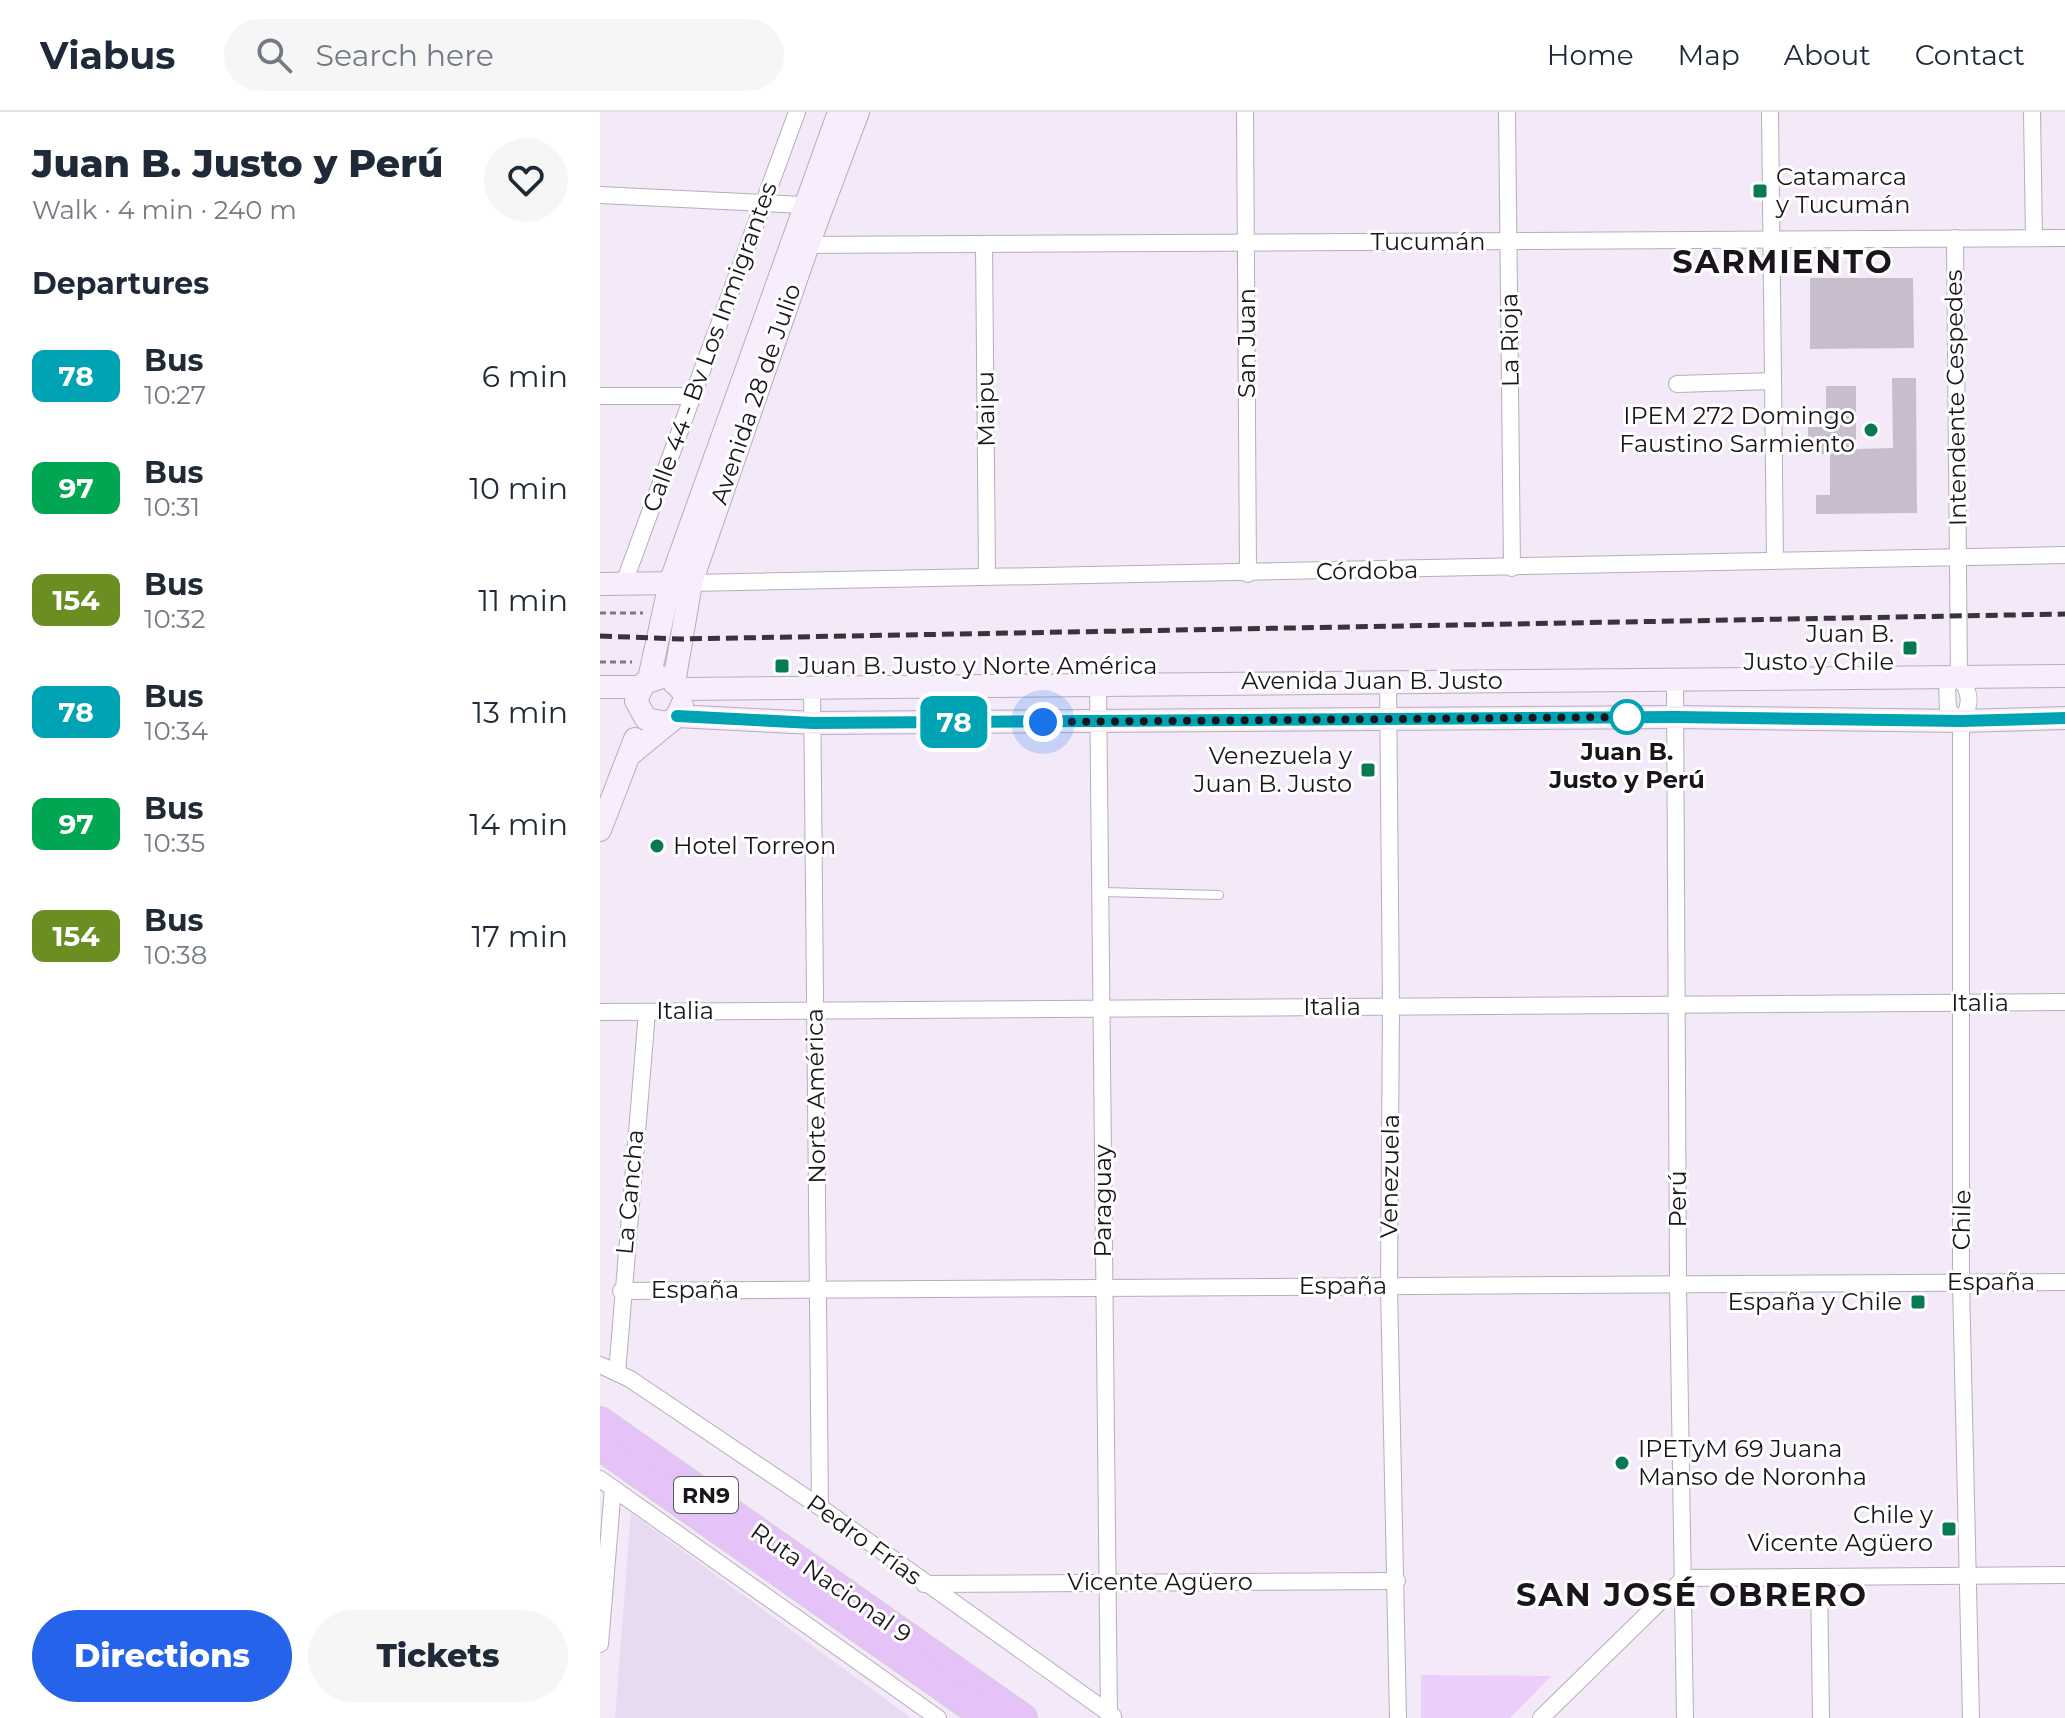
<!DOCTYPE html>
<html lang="en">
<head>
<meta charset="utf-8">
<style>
	body { margin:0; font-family:Montserrat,sans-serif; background:#f6f6f7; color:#1f2937; height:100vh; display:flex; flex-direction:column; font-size:30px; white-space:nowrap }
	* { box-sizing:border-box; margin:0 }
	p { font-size:26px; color:#747a83 }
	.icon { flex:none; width:44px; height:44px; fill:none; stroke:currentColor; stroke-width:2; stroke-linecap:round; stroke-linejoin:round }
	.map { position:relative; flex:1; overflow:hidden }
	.sheet { display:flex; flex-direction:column; background:#fff; width:600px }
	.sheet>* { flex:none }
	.badge { padding:0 16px; border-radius:12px; font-size:28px; line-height:52px }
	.you { position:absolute; width:40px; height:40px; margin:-20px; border:6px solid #fff; border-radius:50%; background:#1a73e8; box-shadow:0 0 0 12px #1a73e833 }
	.map>.badge { position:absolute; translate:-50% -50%; box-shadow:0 0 0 4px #fff }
	h2 { padding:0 32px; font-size:30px; line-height:72px }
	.round { display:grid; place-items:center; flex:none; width:84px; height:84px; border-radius:42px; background:#f6f6f7 }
	.head { display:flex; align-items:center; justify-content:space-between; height:136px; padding:0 32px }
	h1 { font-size:38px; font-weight:800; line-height:60px }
	.primary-button { display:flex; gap:16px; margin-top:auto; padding:16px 32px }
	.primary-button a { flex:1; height:92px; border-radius:48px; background:#2563eb; color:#fff; font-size:32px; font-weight:800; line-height:92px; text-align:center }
	.primary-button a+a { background:#f6f6f7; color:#1f2937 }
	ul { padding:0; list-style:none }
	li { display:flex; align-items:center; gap:24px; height:112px; padding:0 32px }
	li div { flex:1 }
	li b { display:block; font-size:30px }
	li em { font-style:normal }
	li .badge { min-width:88px; font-weight:700; text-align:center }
	header { display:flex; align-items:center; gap:48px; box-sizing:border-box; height:112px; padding:0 40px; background:#fff; border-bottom:2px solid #e0e1e3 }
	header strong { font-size:38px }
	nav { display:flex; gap:44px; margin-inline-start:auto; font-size:28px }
	.search { width:560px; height:72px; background:#f6f6f7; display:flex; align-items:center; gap:20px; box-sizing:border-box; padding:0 28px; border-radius:44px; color:#747a83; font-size:30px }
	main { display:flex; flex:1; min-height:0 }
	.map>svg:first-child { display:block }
</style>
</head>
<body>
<header>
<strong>Viabus</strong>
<div class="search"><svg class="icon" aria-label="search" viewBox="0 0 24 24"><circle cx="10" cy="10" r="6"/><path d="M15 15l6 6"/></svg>Search here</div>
<nav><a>Home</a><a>Map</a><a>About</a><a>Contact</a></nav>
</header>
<main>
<section class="sheet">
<div class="head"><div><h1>Juan B. Justo y Perú</h1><p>Walk · 4 min · 240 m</p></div><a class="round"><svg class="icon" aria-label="heart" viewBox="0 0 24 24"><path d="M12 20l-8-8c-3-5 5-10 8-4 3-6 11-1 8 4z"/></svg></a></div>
<h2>Departures</h2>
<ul>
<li><span class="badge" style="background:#00a3b4;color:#fff">78</span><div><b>Bus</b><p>10:27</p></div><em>6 min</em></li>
<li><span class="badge" style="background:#00a651;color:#fff">97</span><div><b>Bus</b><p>10:31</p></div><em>10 min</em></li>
<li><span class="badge" style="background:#6b8e23;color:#fff">154</span><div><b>Bus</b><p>10:32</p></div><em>11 min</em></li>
<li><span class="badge" style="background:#00a3b4;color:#fff">78</span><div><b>Bus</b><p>10:34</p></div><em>13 min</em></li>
<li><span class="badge" style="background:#00a651;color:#fff">97</span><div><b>Bus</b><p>10:35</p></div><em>14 min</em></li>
<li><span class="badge" style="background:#6b8e23;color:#fff">154</span><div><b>Bus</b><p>10:38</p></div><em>17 min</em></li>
</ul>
<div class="primary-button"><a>Directions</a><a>Tickets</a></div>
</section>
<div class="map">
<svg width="1465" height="1606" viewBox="0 0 1465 1606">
	<rect width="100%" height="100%" fill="#f3e9f9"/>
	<path fill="#e8daf0" d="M 31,1401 L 311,1606 L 15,1606 Z"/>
	<path fill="#ebcefc" d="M 821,1563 L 951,1564 L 910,1606 L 821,1606 Z"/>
	<g fill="#c7bdcd">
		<path d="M 1210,166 L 1313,166 L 1314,236 L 1210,237 Z"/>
		<path d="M 1292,266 L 1316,266 L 1317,401 L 1216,402 L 1216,383 L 1230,383 L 1230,342 L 1208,342 L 1208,315 L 1226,315 L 1226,274 L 1256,274 L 1256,337 L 1293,336 Z"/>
	</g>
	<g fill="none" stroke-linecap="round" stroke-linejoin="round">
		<g stroke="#b7adbc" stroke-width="10">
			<path id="lane" d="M 503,780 L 619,783"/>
		</g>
		<g stroke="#b7adbc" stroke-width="18">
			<g id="street">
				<path d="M 645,0 L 648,462"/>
				<path d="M 907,0 L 912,456"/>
				<path d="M 1170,0 L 1175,448"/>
				<path d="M 1432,0 L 1434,126"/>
				<path d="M 0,83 L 203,93"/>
				<path d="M 1355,126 L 1359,565 C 1371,580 1372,593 1361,609 L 1361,1170 L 1371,1606"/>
				<path d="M 384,132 L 387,463"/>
				<path d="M 199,133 L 1465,126"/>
				<path d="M 1077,272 L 1173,269"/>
				<path d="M 0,284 L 92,284"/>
				<path d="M 24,471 L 197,0"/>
				<path d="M 91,471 L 1465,443"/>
				<path d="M 1359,565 L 1347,573 L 1348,598 L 1361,609"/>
				<path d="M 1075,567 L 1078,1173 L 1085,1606"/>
				<path d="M 788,569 L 791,895 L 789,1174 L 798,1606"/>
				<path d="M 498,571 L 509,1606"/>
				<path d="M 212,573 L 220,1395"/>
				<path d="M 0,900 L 1465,890"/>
				<path d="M 21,1179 L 1465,1170"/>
				<path d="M 0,1253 L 30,1267 L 220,1395 L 513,1604"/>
				<path d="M 17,1261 L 47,900"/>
				<path d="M 0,1367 L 338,1606"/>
				<path d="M 1219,1465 L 1221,1606"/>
				<path d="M 324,1472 L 797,1469"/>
				<path d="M 0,1532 L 13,1376"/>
				<path d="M 941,1606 L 1084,1466 L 1465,1463"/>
			</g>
		</g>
		<g stroke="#b7adbc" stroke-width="24">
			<g id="secondary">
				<path d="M 0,472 L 82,471"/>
				<path d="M 62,565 L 44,571 L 36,589 L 46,607 L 67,611"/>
				<path d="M 49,567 L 70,471 L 239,0"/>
				<path d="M 74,571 L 91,471 L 208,133 L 258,0"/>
				<path d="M 0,575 L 40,575"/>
				<path d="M 80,577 L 1465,564"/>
				<path d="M 77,604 L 213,611 L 1075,605 L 1361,609 L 1465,606"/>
				<path d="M 32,641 L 77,604 L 82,593"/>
				<path d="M 0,718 L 35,627"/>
			</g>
		</g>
		<g stroke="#d1d0d1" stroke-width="30">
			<g id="highway">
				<path d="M 0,1309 L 423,1606"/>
				<path d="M 0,1334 L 387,1606"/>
			</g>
		</g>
		<g stroke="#807984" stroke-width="3" stroke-dasharray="6 4" stroke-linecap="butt">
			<path d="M 0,501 L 43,501"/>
			<path d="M 0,550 L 32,550"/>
		</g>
		<use href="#lane" stroke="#fff" stroke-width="8"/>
		<use href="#street" stroke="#fff" stroke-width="16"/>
		<use href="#secondary" stroke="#f7edfd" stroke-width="22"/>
		<use href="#highway" stroke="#e5c3f8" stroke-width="28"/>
		<path stroke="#38343b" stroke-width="5" stroke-dasharray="12 6" stroke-linecap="butt" d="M 0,524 L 81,527 L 1465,502"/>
	</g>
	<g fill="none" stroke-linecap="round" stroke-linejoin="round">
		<g stroke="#fff" stroke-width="18">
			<path id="line" d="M 77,604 L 213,611 L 1075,605 L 1361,609 L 1465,606"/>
		</g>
		<use href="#line" stroke="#00a3b4" stroke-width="12"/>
		<path stroke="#19151b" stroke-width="8" stroke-dasharray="0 14.4" d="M 443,610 L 1027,605"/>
	</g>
	<g fill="#077955" stroke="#fff" stroke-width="3">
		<rect x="1152" y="71" width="16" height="16" rx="4"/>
		<circle cx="1271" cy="318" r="8"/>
		<rect x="1302" y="528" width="16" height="16" rx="4"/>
		<rect x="174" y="546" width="16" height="16" rx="4"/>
		<rect x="760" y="650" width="16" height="16" rx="4"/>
		<circle cx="57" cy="734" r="8"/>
		<rect x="1310" y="1182" width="16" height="16" rx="4"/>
		<circle cx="1022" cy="1351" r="8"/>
		<rect x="1341" y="1409" width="16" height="16" rx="4"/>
	</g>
	<circle fill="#fff" stroke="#00a3b4" stroke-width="4" cx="1027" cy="605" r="16"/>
	<g text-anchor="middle" stroke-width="6" stroke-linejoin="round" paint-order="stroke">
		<rect fill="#fff" stroke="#5e5b5f" stroke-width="2" x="74" y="1365" width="64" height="36" rx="6"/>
		<g font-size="22" font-weight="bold" fill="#19151b">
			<text x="106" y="1391">RN9</text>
		</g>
		<g font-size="24" fill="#19151b" stroke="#fff" text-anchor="end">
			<text x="1176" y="73" text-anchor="start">Catamarca<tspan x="1176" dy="28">y Tucumán</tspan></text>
			<text x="1255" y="312">IPEM 272 Domingo<tspan x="1255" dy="28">Faustino Sarmiento</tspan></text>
			<text x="1294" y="530">Juan B.<tspan x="1294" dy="28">Justo y Chile</tspan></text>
			<text x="198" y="562" text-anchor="start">Juan B. Justo y Norte América</text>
			<text x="752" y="652">Venezuela y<tspan x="752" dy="28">Juan B. Justo</tspan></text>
			<text x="73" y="742" text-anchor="start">Hotel Torreon</text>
			<text x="1302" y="1198">España y Chile</text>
			<text x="1038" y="1345" text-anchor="start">IPETyM 69 Juana<tspan x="1038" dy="28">Manso de Noronha</tspan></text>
			<text x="1333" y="1411">Chile y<tspan x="1333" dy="28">Vicente Agüero</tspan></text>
		</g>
		<g font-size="24" fill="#19151b" stroke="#fff">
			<text x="828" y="138">Tucumán</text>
			<text transform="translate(910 228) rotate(-91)" y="8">La Rioja</text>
			<text transform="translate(647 231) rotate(-90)" y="8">San Juan</text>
			<text transform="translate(110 235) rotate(-70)" y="8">Calle 44 - Bv Los Inmigrantes</text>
			<text transform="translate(156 282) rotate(-71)" y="8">Avenida 28 de Julio</text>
			<text transform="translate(1356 286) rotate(-91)" y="8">Intendente Cespedes</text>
			<text transform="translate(386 297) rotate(-91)" y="8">Maipu</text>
			<text transform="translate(767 459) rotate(-1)" y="8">Córdoba</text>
			<text x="772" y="577">Avenida Juan B. Justo</text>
			<text x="1380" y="899">Italia</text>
			<text x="732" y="903">Italia</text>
			<text x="85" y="907">Italia</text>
			<text transform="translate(216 984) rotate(-91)" y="8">Norte América</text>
			<text transform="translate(790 1064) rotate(-89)" y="8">Venezuela</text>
			<text transform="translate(30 1080) rotate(-85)" y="8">La Cancha</text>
			<text transform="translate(1078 1087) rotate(-90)" y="8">Perú</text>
			<text transform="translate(503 1089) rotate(-90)" y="8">Paraguay</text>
			<text transform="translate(1362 1108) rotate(-89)" y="8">Chile</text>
			<text x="1391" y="1178">España</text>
			<text x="743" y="1182">España</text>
			<text x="95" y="1186">España</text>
			<text transform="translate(264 1428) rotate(36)" y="8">Pedro Frías</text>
			<text x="560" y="1478">Vicente Agüero</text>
			<text transform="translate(231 1471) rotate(35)" y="8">Ruta Nacional 9</text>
		</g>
		<g font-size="24" font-weight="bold" fill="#19151b" stroke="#fff">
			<text x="1027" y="648">Juan B.<tspan x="1027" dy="28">Justo y Perú</tspan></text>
		</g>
		<g font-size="32" font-weight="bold" letter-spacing="2" fill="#19151b" stroke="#fff">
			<text x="1183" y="161">SARMIENTO</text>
			<text x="1092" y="1494">SAN JOSÉ OBRERO</text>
		</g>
	</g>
</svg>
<div class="you" style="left:443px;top:610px"></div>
<b class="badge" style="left:354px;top:610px;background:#00a3b4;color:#fff">78</b>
</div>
</main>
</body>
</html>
